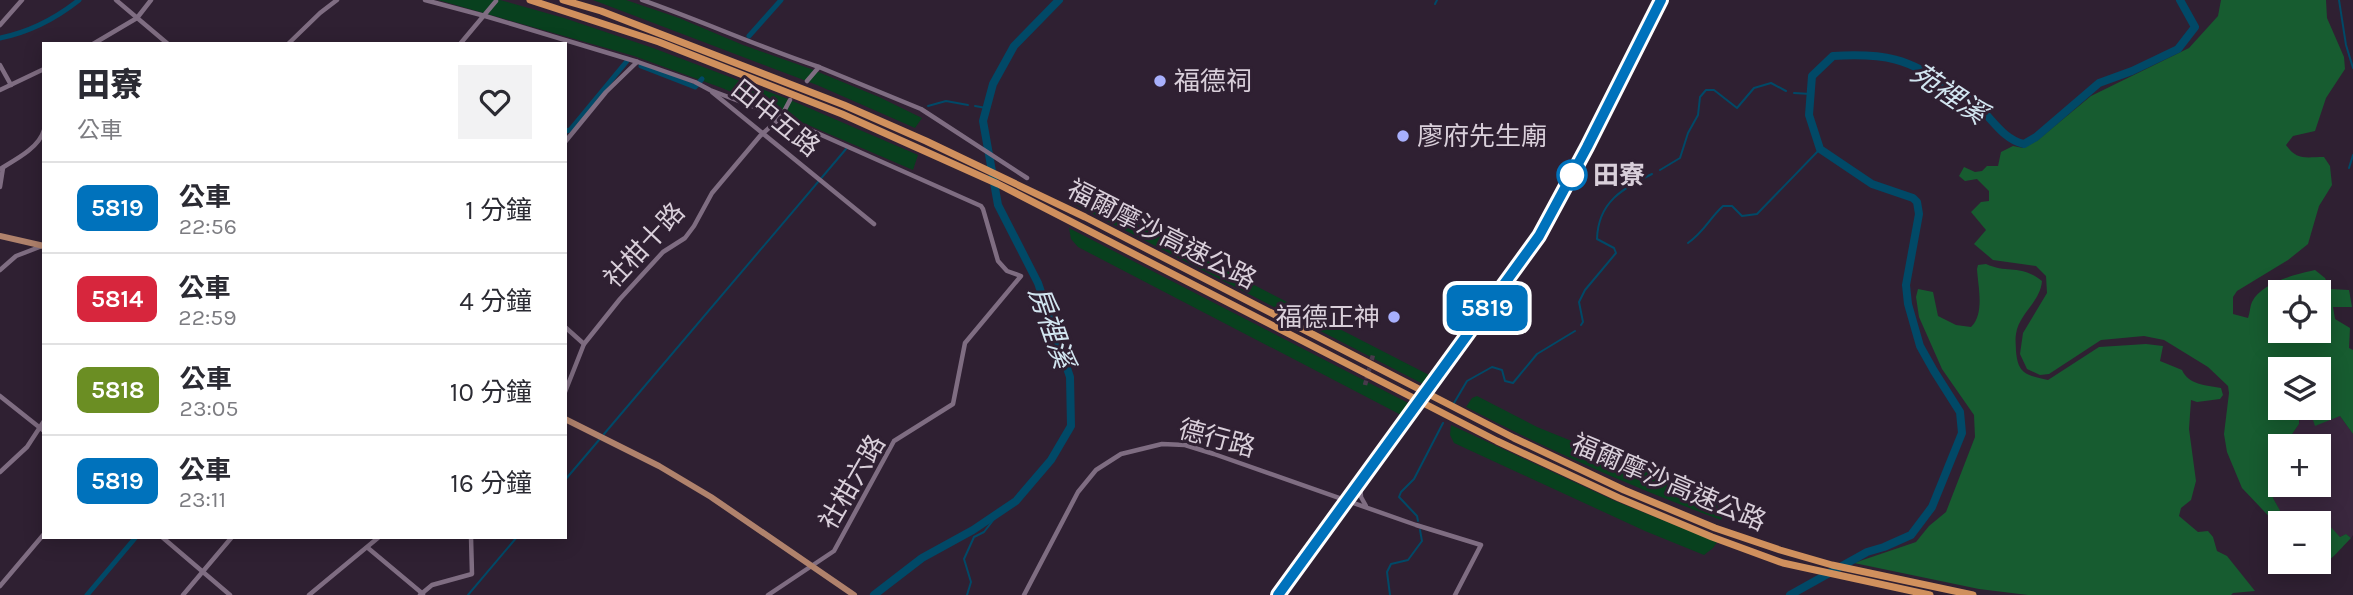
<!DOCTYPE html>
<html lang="zh-TW">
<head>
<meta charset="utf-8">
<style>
	body { margin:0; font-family:Karla,"Noto Sans TC",sans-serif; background:#f2f2f3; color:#2b2b33; height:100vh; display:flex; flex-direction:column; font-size:26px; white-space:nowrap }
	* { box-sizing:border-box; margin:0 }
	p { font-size:23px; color:#7c7c81 }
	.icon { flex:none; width:38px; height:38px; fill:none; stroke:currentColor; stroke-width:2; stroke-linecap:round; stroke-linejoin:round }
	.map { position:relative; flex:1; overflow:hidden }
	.side { position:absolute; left:42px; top:42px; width:525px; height:497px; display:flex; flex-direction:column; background:#fff; border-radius:0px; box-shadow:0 4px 18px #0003 }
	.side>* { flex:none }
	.badge { padding:0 14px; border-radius:10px; font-size:24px; line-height:46px }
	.tools { position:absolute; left:2268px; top:280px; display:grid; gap:14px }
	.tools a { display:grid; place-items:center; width:63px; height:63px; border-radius:0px; background:#fff; box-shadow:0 4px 18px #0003; font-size:35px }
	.map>.badge { position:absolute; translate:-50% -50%; box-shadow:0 0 0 4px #fff }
	.round { display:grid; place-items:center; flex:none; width:74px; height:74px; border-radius:0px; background:#f2f2f3 }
	.headline { display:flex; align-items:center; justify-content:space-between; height:119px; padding:0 35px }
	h1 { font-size:33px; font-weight:800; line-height:52px }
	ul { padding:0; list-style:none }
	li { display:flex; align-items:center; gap:21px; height:91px; padding:0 35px; border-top:2px solid #e1e1e2 }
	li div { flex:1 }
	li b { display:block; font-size:26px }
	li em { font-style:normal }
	li .badge { min-width:77px; font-weight:700; text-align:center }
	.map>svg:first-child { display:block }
</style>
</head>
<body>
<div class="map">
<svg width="2353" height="595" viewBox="0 0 2353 595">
	<rect width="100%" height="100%" fill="#2f2032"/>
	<path fill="#3a273e" d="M 2301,411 L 2310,411 L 2340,416 L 2353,434 L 2353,535 L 2351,538 L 2346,534 L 2340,537 L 2326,523 L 2286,523 L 2273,498 L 2271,481 L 2280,451 L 2280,485 L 2319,485 L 2319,446 L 2284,446 L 2299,424 Z"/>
	<g fill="#08401e">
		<path d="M 438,0 L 500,0 L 564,18 L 653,48 L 788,99 L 918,155 L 913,170 L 722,88 L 634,56 Z"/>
		<path d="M 593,0 L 626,0 L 679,18 L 743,45 L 811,69 L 879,97 L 922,118 L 915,128 L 817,85 Z"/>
		<path d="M 1075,198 L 1089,200 L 1431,376 L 1425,385 L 1072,203 Z"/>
		<path d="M 1069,228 L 1412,405 L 1403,416 L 1078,247 L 1071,239 Z"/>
		<path d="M 1477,396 L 1537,427 L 1668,480 L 1715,503 L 1723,515 L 1721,520 C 1634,488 1548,450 1466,407 L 1472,398 Z"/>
		<path d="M 1451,425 L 1615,501 L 1717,542 L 1713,548 L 1704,555 L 1645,531 L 1454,443 L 1450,435 Z"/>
	</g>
	<g fill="#175c30" fill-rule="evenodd">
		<path d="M 2221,0 L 2326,0 L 2327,18 L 2344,57 L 2345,69 L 2326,98 L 2315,131 L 2293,136 L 2286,145 C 2297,161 2306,157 2324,157 L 2330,166 L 2332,185 L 2319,206 L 2308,244 L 2288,260 L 2237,291 L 2233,297 L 2233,314 L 2248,318 C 2250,313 2250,306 2252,302 C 2261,283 2296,274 2315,270 L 2325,278 L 2330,289 L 2349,290 L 2352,307 L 2333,307 L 2335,319 L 2350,328 L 2349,348 L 2353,350 L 2353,434 L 2340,416 L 2315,426 L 2310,411 L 2301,411 L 2299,414 L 2299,424 L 2284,446 L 2280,446 L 2271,481 L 2273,498 L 2287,523 L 2280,523 L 2280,528 L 2242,488 L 2227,452 L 2224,434 L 2229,393 L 2228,386 L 2208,367 L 2164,340 L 2144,336 L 2101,340 L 2049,374 L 2040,375 L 2027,369 L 2020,354 L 2023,333 L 2047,293 L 2046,276 L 2036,266 L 1993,260 L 1974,244 L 1986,230 L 1971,212 L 1981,202 L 1989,201 L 1989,191 L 1977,179 L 1965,181 L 1959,176 L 1964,167 L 1975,172 L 1982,171 L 1987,166 L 1998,166 L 2001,152 L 2013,146 L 2023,148 L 2038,140 L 2091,96 L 2189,48 L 2218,16 ZM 2280,292 L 2319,292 L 2319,331 L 2280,331 ZM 2319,369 L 2319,408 L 2280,408 L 2280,369 Z"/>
		<path d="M 1986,264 C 2008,274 2021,264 2042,281 C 2040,303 2019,313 2016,334 C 2015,339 2016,346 2016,351 C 2018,375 2027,375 2048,380 L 2099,347 L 2146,344 L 2163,346 L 2160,361 L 2182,370 C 2189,385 2205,385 2221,388 L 2223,395 L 2220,399 L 2197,402 L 2191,400 L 2189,429 L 2196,481 L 2191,500 L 2181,508 L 2179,516 L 2198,532 L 2208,531 L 2213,537 L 2217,551 L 2227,556 L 2255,591 L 2233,593 L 2231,595 L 2028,595 L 1979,589 L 1854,563 L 1916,542 L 1929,526 L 1946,512 L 1975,437 L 1974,415 L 1942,369 L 1919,317 L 1916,297 L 1918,289 L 1933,292 L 1938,316 L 1956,325 L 1971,327 C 1985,314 1978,286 1977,269 L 1978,265 Z"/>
		<path d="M 2327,523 L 2340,537 L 2346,534 L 2351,538 C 2338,551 2325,570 2305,569 L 2302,562 L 2319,562 L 2319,525 Z"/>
	</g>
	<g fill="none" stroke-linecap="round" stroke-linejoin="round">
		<g stroke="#014967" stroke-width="2">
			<path d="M 2339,0 L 2346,45 L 2353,68"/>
			<path d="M 1435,4 L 1437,0"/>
			<path d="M 1794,93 L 1811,94"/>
			<path d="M 928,106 L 946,101 L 968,105"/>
			<path d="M 975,106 L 986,108"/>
			<path d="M 2349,168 L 2353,155"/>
			<path d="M 1660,170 L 1680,158 L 1688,133 L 1698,115 L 1700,97 L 1706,90 L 1714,90 L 1737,108 L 1754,88 L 1771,83 L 1786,91"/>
			<path d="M 1688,243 C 1705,231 1708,220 1723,206 L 1732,206 L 1742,216 L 1757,214 L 1820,149"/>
			<path d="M 1581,325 L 1583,322 L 1579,302 L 1585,290 L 1616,253 L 1614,248 L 1597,239 C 1598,202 1623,188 1652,174"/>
			<path d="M 1454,403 L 1467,381 L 1492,367 L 1502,370 L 1505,381 L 1513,383 L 1537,354 L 1575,331"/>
			<path d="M 604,434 L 846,149"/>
			<path d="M 565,480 L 599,440"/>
			<path d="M 1418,521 L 1417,516 L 1399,497 L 1401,492 L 1414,479 L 1443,423"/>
			<path d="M 468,595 L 517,537"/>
			<path d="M 967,595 L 971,582 L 964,559 L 974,537 L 984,532 L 998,514"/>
			<path d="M 1390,595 L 1387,572 L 1391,564 L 1408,560 L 1422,541 L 1420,530"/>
		</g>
		<g stroke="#014967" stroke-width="5">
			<path d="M 749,36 L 781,0"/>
			<path d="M 0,38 C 30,32 55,19 79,0"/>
			<path d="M 641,66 L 695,87 L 702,79"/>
			<path d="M 565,131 L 570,130 L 627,61"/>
			<path d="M 87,595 L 136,537"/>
		</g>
		<g stroke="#014967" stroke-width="8">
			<path d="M 874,595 L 922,558 L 973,530 L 1016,501 L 1051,460 L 1071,426 L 1070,377 L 1038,283 L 998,205 L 983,121 L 993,84 L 1014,46 L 1059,0"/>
			<path d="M 1790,595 L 1867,552 L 1884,547 L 1911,535 L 1932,507 L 1962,433 L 1960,412 L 1934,371 L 1920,346 L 1908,304 L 1906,285 L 1919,214 L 1917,202 L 1913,198 L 1872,184 L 1820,149 L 1809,115 L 1812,76 L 1833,56 C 1885,53 1908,58 1951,88 C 1960,94 1971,99 1978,106 C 1992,119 2004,140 2024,144 L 2036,137 L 2099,83 L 2132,71 L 2178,49 L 2195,27 L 2180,0"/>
		</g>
		<path stroke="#483a4b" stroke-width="4.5" stroke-dasharray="4.5 2" stroke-linecap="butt" d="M 1365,385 L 1373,355"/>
		<g stroke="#7f6d82" stroke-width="4.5">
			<path d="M 116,0 L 168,44"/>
			<path d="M 425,0 L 485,16 L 638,62 L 695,82 L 710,90 L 781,117 L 981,206 L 983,209 L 998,261 L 1007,271 L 1021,276 L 965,343 L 953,404 L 894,441 L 834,551 L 768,595"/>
			<path d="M 642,0 C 702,21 759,47 819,67 L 807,81"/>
			<path d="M 0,25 L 22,0"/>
			<path d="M 93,44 L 137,18 L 151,0"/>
			<path d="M 288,44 L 320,13 L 337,0"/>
			<path d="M 460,44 L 496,1"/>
			<path d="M 0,65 L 11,85"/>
			<path d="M 819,67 L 921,109 L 1027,178"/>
			<path d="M 0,90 L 44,69"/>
			<path d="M 712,92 L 874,224"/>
			<path d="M 565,142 L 606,92 L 637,62"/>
			<path d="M 0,169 C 15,160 39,148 44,130"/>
			<path d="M 0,187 L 3,168"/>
			<path d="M 0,270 L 16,256 L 42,246"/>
			<path d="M 565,327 L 584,344"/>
			<path d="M 565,392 L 584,344 L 620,299 L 663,252 L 685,238 L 694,226 L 712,193 L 760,136 L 781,117 L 790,100"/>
			<path d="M 0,396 L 44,431"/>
			<path d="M 0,472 L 27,447 L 44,421"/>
			<path d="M 1360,483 L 1361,497 L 1366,506"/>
			<path d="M 162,537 L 230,595"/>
			<path d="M 368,548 L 423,594"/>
			<path d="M 0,586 L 44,534"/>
			<path d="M 183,595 L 232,537"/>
			<path d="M 309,595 L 379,537"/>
			<path d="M 420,595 L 432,585 L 472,574 L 471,537"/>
			<path d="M 1024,595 L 1078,492 L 1096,470 L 1121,454 L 1162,444 L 1185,445 L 1214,454 L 1416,525 L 1481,545 L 1455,595"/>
		</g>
		<g stroke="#b0826c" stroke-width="6">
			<path d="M 0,236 L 44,246"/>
			<path d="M 1431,386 L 1539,236 L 1587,147 L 1661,0"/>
			<path d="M 565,419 L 659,466 L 711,497 L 854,595"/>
			<path d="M 1278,595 L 1417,405"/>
		</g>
		<g stroke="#d0905d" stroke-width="7">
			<path d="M 530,0 L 659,42 L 842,114 L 998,184 L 1497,441 L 1619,498 L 1712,537 L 1783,563 L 1930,595"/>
			<path d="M 563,0 L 601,11 L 844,105 L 926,141 L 1085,217 L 1514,438 L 1624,490 L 1715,528 L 1780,550 L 1832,565 L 1973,595"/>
		</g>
	</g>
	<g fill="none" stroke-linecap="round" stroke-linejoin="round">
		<g stroke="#fff" stroke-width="16">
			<path id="line" d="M 1278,595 L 1539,236 L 1587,147 L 1661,0"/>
		</g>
		<use href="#line" stroke="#0072bc" stroke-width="10"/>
	</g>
	<g fill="#a8b0fc" stroke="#2f2032" stroke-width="2.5">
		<circle cx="1160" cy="81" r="7"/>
		<circle cx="1403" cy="136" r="7"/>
		<circle cx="1394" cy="317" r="7"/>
	</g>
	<circle fill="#fff" stroke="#0072bc" stroke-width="3.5" cx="1572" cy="175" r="14"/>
	<g text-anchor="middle" stroke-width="6" stroke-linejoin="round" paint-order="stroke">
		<g font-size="26" fill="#d9cfda" stroke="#2f2032" text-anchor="start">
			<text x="1174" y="90">福德祠</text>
			<text x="1417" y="145">廖府先生廟</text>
			<text x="1380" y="326" text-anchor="end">福德正神</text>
		</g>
		<g font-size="26" fill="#d9cfda" stroke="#2f2032">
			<text transform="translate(776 118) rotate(39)" y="9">田中五路</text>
			<text transform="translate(1162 234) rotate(27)" y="9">福爾摩沙高速公路</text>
			<text transform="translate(644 245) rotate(-47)" y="9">社柑十路</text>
			<text transform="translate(1217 438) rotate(15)" y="9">德行路</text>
			<text transform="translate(852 482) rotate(-60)" y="9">社柑六路</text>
			<text transform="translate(1669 482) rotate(23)" y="9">福爾摩沙高速公路</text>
		</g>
		<g font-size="26" font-weight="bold" fill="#d9cfda" stroke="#2f2032" text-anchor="start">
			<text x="1593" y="184">田寮</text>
		</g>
		<g font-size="28" font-style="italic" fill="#d2e5f0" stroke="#2f2032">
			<text transform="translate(1949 93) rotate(34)" y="10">苑裡溪</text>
			<text transform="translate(1052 327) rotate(71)" y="10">房裡溪</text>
		</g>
	</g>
</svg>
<div class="tools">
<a><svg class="icon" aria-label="locate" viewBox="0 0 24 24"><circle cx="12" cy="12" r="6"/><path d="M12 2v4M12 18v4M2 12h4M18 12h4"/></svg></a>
<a><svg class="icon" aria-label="layers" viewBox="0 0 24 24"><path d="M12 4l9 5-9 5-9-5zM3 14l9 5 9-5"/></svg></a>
<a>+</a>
<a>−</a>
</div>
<b class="badge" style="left:1487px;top:308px;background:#0072bc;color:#fff">5819</b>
<section class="side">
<div class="headline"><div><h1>田寮</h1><p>公車</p></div><a class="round"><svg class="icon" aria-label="heart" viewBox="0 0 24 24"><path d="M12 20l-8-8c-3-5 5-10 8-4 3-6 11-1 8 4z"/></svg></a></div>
<ul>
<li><span class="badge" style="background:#0072bc;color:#fff">5819</span><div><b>公車</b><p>22:56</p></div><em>1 分鐘</em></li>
<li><span class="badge" style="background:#d7263d;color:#fff">5814</span><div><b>公車</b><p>22:59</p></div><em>4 分鐘</em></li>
<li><span class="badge" style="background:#6b8e23;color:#fff">5818</span><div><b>公車</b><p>23:05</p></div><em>10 分鐘</em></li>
<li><span class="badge" style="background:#0072bc;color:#fff">5819</span><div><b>公車</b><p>23:11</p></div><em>16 分鐘</em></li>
</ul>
</section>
</div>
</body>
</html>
